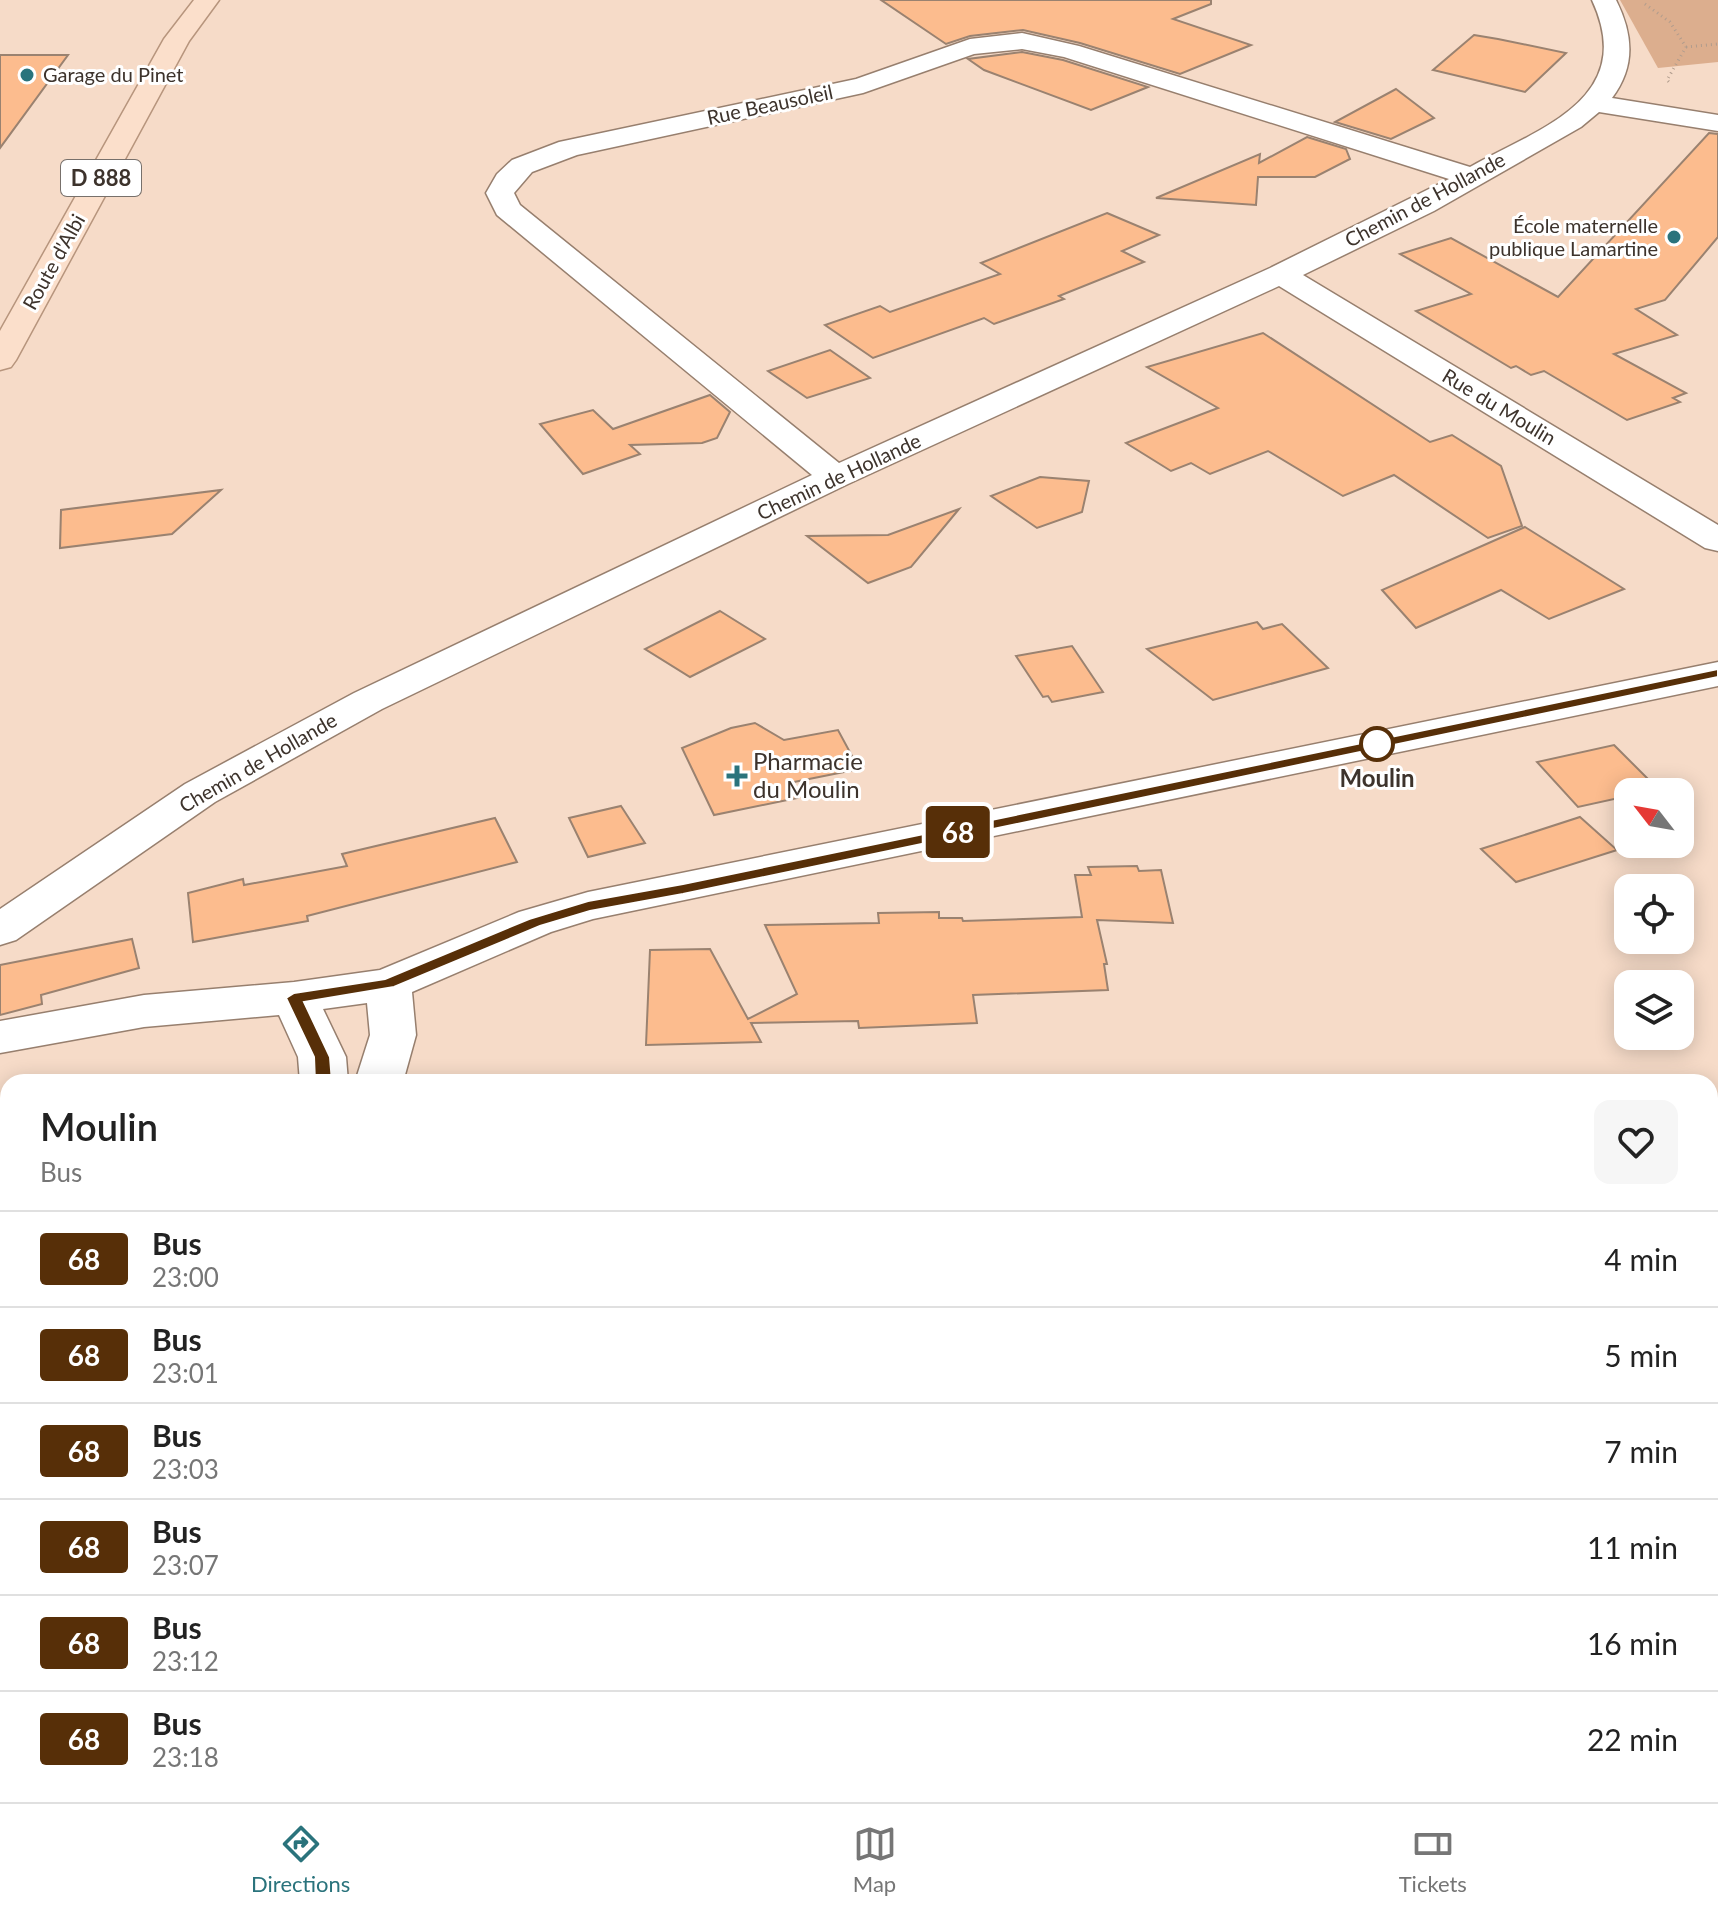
<!DOCTYPE html>
<html lang="en">
<head>
<meta charset="utf-8">
<style>
	body { margin:0; font-family:Lato,sans-serif; background:#f6f6f6; color:#222; height:100vh; display:flex; flex-direction:column; font-size:30px; white-space:nowrap }
	* { box-sizing:border-box; margin:0 }
	p { font-size:26px; color:#767676 }
	.icon { flex:none; width:44px; height:44px; fill:none; stroke:currentColor; stroke-width:2; stroke-linecap:round; stroke-linejoin:round }
	.map { position:relative; flex:1; overflow:hidden }
	.panel { position:absolute; left:0px; top:1074px; width:1718px; height:728px; display:flex; flex-direction:column; background:#fff; border-radius:24px 24px 0 0; box-shadow:0 4px 20px #0003 }
	.panel>* { flex:none }
	.badge { padding:0 16px; border-radius:6px; font-size:28px; line-height:52px }
	.needle { width:52px; rotate:301deg }
	.buttons { position:absolute; left:1614px; top:778px; display:grid; gap:16px }
	.buttons a { display:grid; place-items:center; width:80px; height:80px; border-radius:16px; background:#fff; box-shadow:0 4px 20px #0003; font-size:40px }
	.map>.badge { position:absolute; translate:-50% -50%; box-shadow:0 0 0 4px #fff }
	.round { display:grid; place-items:center; flex:none; width:84px; height:84px; border-radius:16px; background:#f6f6f6 }
	.headline { display:flex; align-items:center; justify-content:space-between; height:136px; padding:0 40px }
	h1 { font-size:38px; font-weight:600; line-height:60px }
	ul { padding:0; list-style:none }
	li { display:flex; align-items:center; gap:24px; height:96px; padding:0 40px; border-top:2px solid #e0e0e0 }
	li div { flex:1 }
	li b { display:block; font-size:30px }
	li em { font-style:normal }
	li .badge { min-width:88px; font-weight:700; text-align:center }
	.tab-bar { display:flex; justify-content:space-around; align-items:center; height:112px; border-top:2px solid #e0e0e0; background:#fff; font-size:22px; color:#767676 }
	.tab-bar a { display:grid; justify-items:center; gap:4px }
	.tab-bar .current { color:#2a737c }
	.map>svg:first-child { display:block }
</style>
</head>
<body>
<div class="map">
<svg width="1718" height="1802" viewBox="0 0 1718 1802">
	<rect width="100%" height="100%" fill="#f6dbc8"/>
	<path fill="#dcae8e" d="M 1620,0 L 1718,0 L 1718,62 L 1658,68 Z"/>
	<g fill="#fcbc8e" stroke="#9a8270" stroke-width="2">
		<path d="M 881,0 L 1211,0 L 1211,4 L 1173,19 L 1251,45 L 1180,74 L 1080,43 L 1023,30 L 970,36 L 946,44 Z"/>
		<path d="M 1474,35 L 1498,39 L 1566,53 L 1525,92 L 1433,70 Z"/>
		<path d="M 1022,52 L 1063,60 L 1148,87 L 1091,110 L 984,70 L 968,59 Z"/>
		<path d="M 0,55 L 68,55 L 0,148 Z"/>
		<path d="M 1396,89 L 1434,118 L 1391,139 L 1335,122 Z"/>
		<path d="M 1709,133 L 1718,134 L 1718,237 L 1665,300 L 1636,309 L 1677,335 L 1614,354 L 1686,393 L 1673,398 L 1680,402 L 1627,420 L 1544,371 L 1531,375 L 1516,366 L 1511,368 L 1416,311 L 1471,294 L 1400,254 L 1451,238 L 1558,297 Z"/>
		<path d="M 1307,137 L 1346,149 L 1350,159 L 1315,177 L 1258,177 L 1256,205 L 1156,198 L 1260,154 L 1259,163 Z"/>
		<path d="M 1107,213 L 1159,235 L 1122,251 L 1144,262 L 1059,296 L 1064,299 L 994,324 L 984,318 L 873,358 L 825,325 L 880,306 L 890,312 L 1000,274 L 981,263 Z"/>
		<path d="M 1263,333 L 1430,442 L 1452,435 L 1501,466 L 1522,526 L 1488,538 L 1394,475 L 1343,496 L 1268,451 L 1210,474 L 1191,463 L 1171,471 L 1126,443 L 1218,408 L 1147,367 Z"/>
		<path d="M 830,350 L 870,378 L 807,398 L 768,371 Z"/>
		<path d="M 710,395 L 730,412 L 717,438 L 702,443 L 630,445 L 640,454 L 583,474 L 540,424 L 593,410 L 613,429 Z"/>
		<path d="M 1040,477 L 1089,481 L 1082,512 L 1037,528 L 991,496 Z"/>
		<path d="M 221,490 L 172,534 L 60,548 L 61,510 Z"/>
		<path d="M 959,509 L 911,567 L 868,583 L 807,536 L 888,535 Z"/>
		<path d="M 1525,527 L 1624,589 L 1549,619 L 1501,590 L 1416,628 L 1382,590 Z"/>
		<path d="M 720,611 L 765,639 L 690,677 L 645,649 Z"/>
		<path d="M 1257,622 L 1263,629 L 1282,624 L 1328,668 L 1213,700 L 1147,649 Z"/>
		<path d="M 1072,646 L 1103,692 L 1052,702 L 1048,696 L 1043,697 L 1016,656 Z"/>
		<path d="M 755,723 L 784,740 L 838,730 L 859,769 L 789,783 L 797,798 L 714,815 L 682,748 L 731,728 Z"/>
		<path d="M 1614,745 L 1658,789 L 1628,792 L 1628,796 L 1578,807 L 1537,762 Z"/>
		<path d="M 621,806 L 645,843 L 588,857 L 569,818 Z"/>
		<path d="M 1580,817 L 1617,850 L 1516,882 L 1481,849 Z"/>
		<path d="M 495,818 L 517,862 L 307,916 L 308,921 L 193,942 L 188,893 L 243,879 L 244,885 L 347,866 L 342,854 Z"/>
		<path d="M 1137,866 L 1139,871 L 1161,870 L 1173,923 L 1097,920 L 1107,964 L 1104,964 L 1108,990 L 973,995 L 977,1023 L 859,1028 L 858,1021 L 751,1023 L 761,1042 L 646,1045 L 650,950 L 710,949 L 748,1019 L 797,994 L 765,925 L 879,923 L 878,913 L 939,912 L 939,918 L 962,918 L 963,921 L 1082,917 L 1075,875 L 1091,875 L 1088,867 Z"/>
		<path d="M 132,939 L 139,968 L 41,995 L 42,1004 L 0,1015 L 0,965 Z"/>
	</g>
	<g fill="none" stroke-linecap="round" stroke-linejoin="round">
		<g stroke="#977f6e" stroke-width="3">
			<g id="minor">
				<path d="M 1592,0 L 1616,0 C 1633,34 1636,66 1612,98 L 1718,115 L 1718,131 L 1599,112 L 1581,127 L 1434,211 L 1303,275 L 1718,525 L 1718,551 L 1705,548 L 1279,286 L 848,484 L 382,709 L 215,802 L 16,940 L 0,945 L 0,909 L 185,784 L 354,693 L 812,475 L 497,215 L 486,193 L 497,174 L 512,160 L 559,142 L 856,79 L 970,39 L 1022,33 L 1079,46 L 1470,167 C 1540,128 1638,99 1592,0 ZM 1022,49 L 1064,57 L 1449,179 L 1270,268 L 839,463 L 520,205 L 514,193 L 532,172 L 577,155 L 863,93 L 974,54 Z"/>
				<path d="M 1718,662 L 1718,686 L 593,919 L 551,932 L 412,992 L 416,1035 L 403,1082 L 355,1082 L 370,1035 L 367,1003 L 323,1009 L 346,1057 L 348,1082 L 300,1082 L 298,1057 L 279,1015 L 144,1027 L 0,1053 L 0,1021 L 144,995 L 294,982 L 380,970 L 519,912 L 588,892 Z"/>
				<path d="M 83,1794 L 147,1794 L 144,1802 L 80,1802 Z"/>
			</g>
		</g>
		<g stroke="#b7957d" stroke-width="3">
			<path id="major" d="M 194,0 L 219,0 L 189,41 L 16,360 L 11,367 L 0,370 L 0,331 L 164,39 Z"/>
		</g>
		<g stroke="#b09c8d" stroke-width="3" stroke-dasharray="1 4" stroke-linecap="butt">
			<path d="M 1645,4 L 1670,22 L 1686,47 L 1667,80 L 1669,82"/>
			<path d="M 1686,47 L 1718,44"/>
		</g>
		<use href="#minor" fill="#fff" fill-rule="evenodd"/>
		<use href="#major" fill="#fbdfcb" fill-rule="evenodd"/>
	</g>
	<path fill="#572f08" stroke="#fff" stroke-width="2" d="M 1718,669 L 1718,677 L 683,894 L 590,911 L 540,926 L 394,987 L 304,1002 L 330,1057 L 332,1082 L 324,1088 L 315,1082 L 314,1057 L 286,998 L 294,993 L 385,979 L 529,919 L 588,901 L 683,884 Z"/>
	<g fill="#2a737c" stroke="#fff" stroke-width="3">
		<circle cx="27" cy="75" r="8"/>
		<circle cx="1674" cy="237" r="8"/>
		<path d="M733 764h8v8h8v8h-8v8h-8v-8h-8v-8h8z"/>
	</g>
	<circle fill="#fff" stroke="#572f08" stroke-width="4" cx="1377" cy="744" r="16"/>
	<g text-anchor="middle" stroke-width="6" stroke-linejoin="round" paint-order="stroke">
		<g font-size="20" fill="#3d332c" stroke="#fff" text-anchor="start">
			<text x="43" y="82">Garage du Pinet</text>
			<text x="1658" y="233" text-anchor="end">École maternelle<tspan x="1658" dy="23">publique Lamartine</tspan></text>
		</g>
		<g font-size="20" fill="#3d332c" stroke="#fff">
			<text transform="translate(770 105) rotate(-12)" y="7">Rue Beausoleil</text>
			<text transform="translate(1425 200) rotate(-28)" y="7">Chemin de Hollande</text>
			<text transform="translate(54 262) rotate(-61)" y="7">Route d'Albi</text>
			<text transform="translate(1499 407) rotate(31)" y="7">Rue du Moulin</text>
			<text transform="translate(839 477) rotate(-25)" y="7">Chemin de Hollande</text>
			<text transform="translate(258 763) rotate(-30)" y="7">Chemin de Hollande</text>
		</g>
		<rect fill="#fff" stroke="#77706b" stroke-width="2" x="61" y="160" width="80" height="36" rx="6"/>
		<g font-size="22" font-weight="bold" fill="#3d332c">
			<text x="101" y="186">D 888</text>
		</g>
		<g font-size="24" fill="#3d332c" stroke="#fff" text-anchor="start">
			<text x="753" y="770">Pharmacie<tspan x="753" dy="28">du Moulin</tspan></text>
		</g>
		<g font-size="24" font-weight="bold" fill="#3d332c" stroke="#fff">
			<text x="1377" y="787">Moulin</text>
		</g>
	</g>
</svg>
<div class="buttons">
<a><svg class="needle" viewBox="-14 -14 28 28"><path d="M0-13l5 13h-10z" fill="#e53935"/><path d="M0 13l5-13h-10z" fill="#767676"/></svg></a>
<a><svg class="icon" aria-label="locate" viewBox="0 0 24 24"><circle cx="12" cy="12" r="6"/><path d="M12 2v4M12 18v4M2 12h4M18 12h4"/></svg></a>
<a><svg class="icon" aria-label="layers" viewBox="0 0 24 24"><path d="M12 4l9 5-9 5-9-5zM3 14l9 5 9-5"/></svg></a>
</div>
<b class="badge" style="left:958px;top:832px;background:#572f08;color:#fff">68</b>
<section class="panel">
<div class="headline"><div><h1>Moulin</h1><p>Bus</p></div><a class="round"><svg class="icon" aria-label="heart" viewBox="0 0 24 24"><path d="M12 20l-8-8c-3-5 5-10 8-4 3-6 11-1 8 4z"/></svg></a></div>
<ul>
<li><span class="badge" style="background:#572f08;color:#fff">68</span><div><b>Bus</b><p>23:00</p></div><em>4 min</em></li>
<li><span class="badge" style="background:#572f08;color:#fff">68</span><div><b>Bus</b><p>23:01</p></div><em>5 min</em></li>
<li><span class="badge" style="background:#572f08;color:#fff">68</span><div><b>Bus</b><p>23:03</p></div><em>7 min</em></li>
<li><span class="badge" style="background:#572f08;color:#fff">68</span><div><b>Bus</b><p>23:07</p></div><em>11 min</em></li>
<li><span class="badge" style="background:#572f08;color:#fff">68</span><div><b>Bus</b><p>23:12</p></div><em>16 min</em></li>
<li><span class="badge" style="background:#572f08;color:#fff">68</span><div><b>Bus</b><p>23:18</p></div><em>22 min</em></li>
</ul>
</section>
</div>
<nav class="tab-bar">
<a class="current"><svg class="icon" aria-label="directions" viewBox="0 0 24 24"><path d="M12 3l9 9-9 9-9-9zM9 14v-3h6M13 9l2 2-2 2"/></svg>Directions</a>
<a><svg class="icon" aria-label="map" viewBox="0 0 24 24"><path d="M3 6l6-2 6 2 6-2v14l-6 2-6-2-6 2zM9 4v14M15 6v14"/></svg>Map</a>
<a><svg class="icon" aria-label="tickets" viewBox="0 0 24 24"><path d="M3 7h18v10H3zM15 7v10"/></svg>Tickets</a>
</nav>
</body>
</html>
